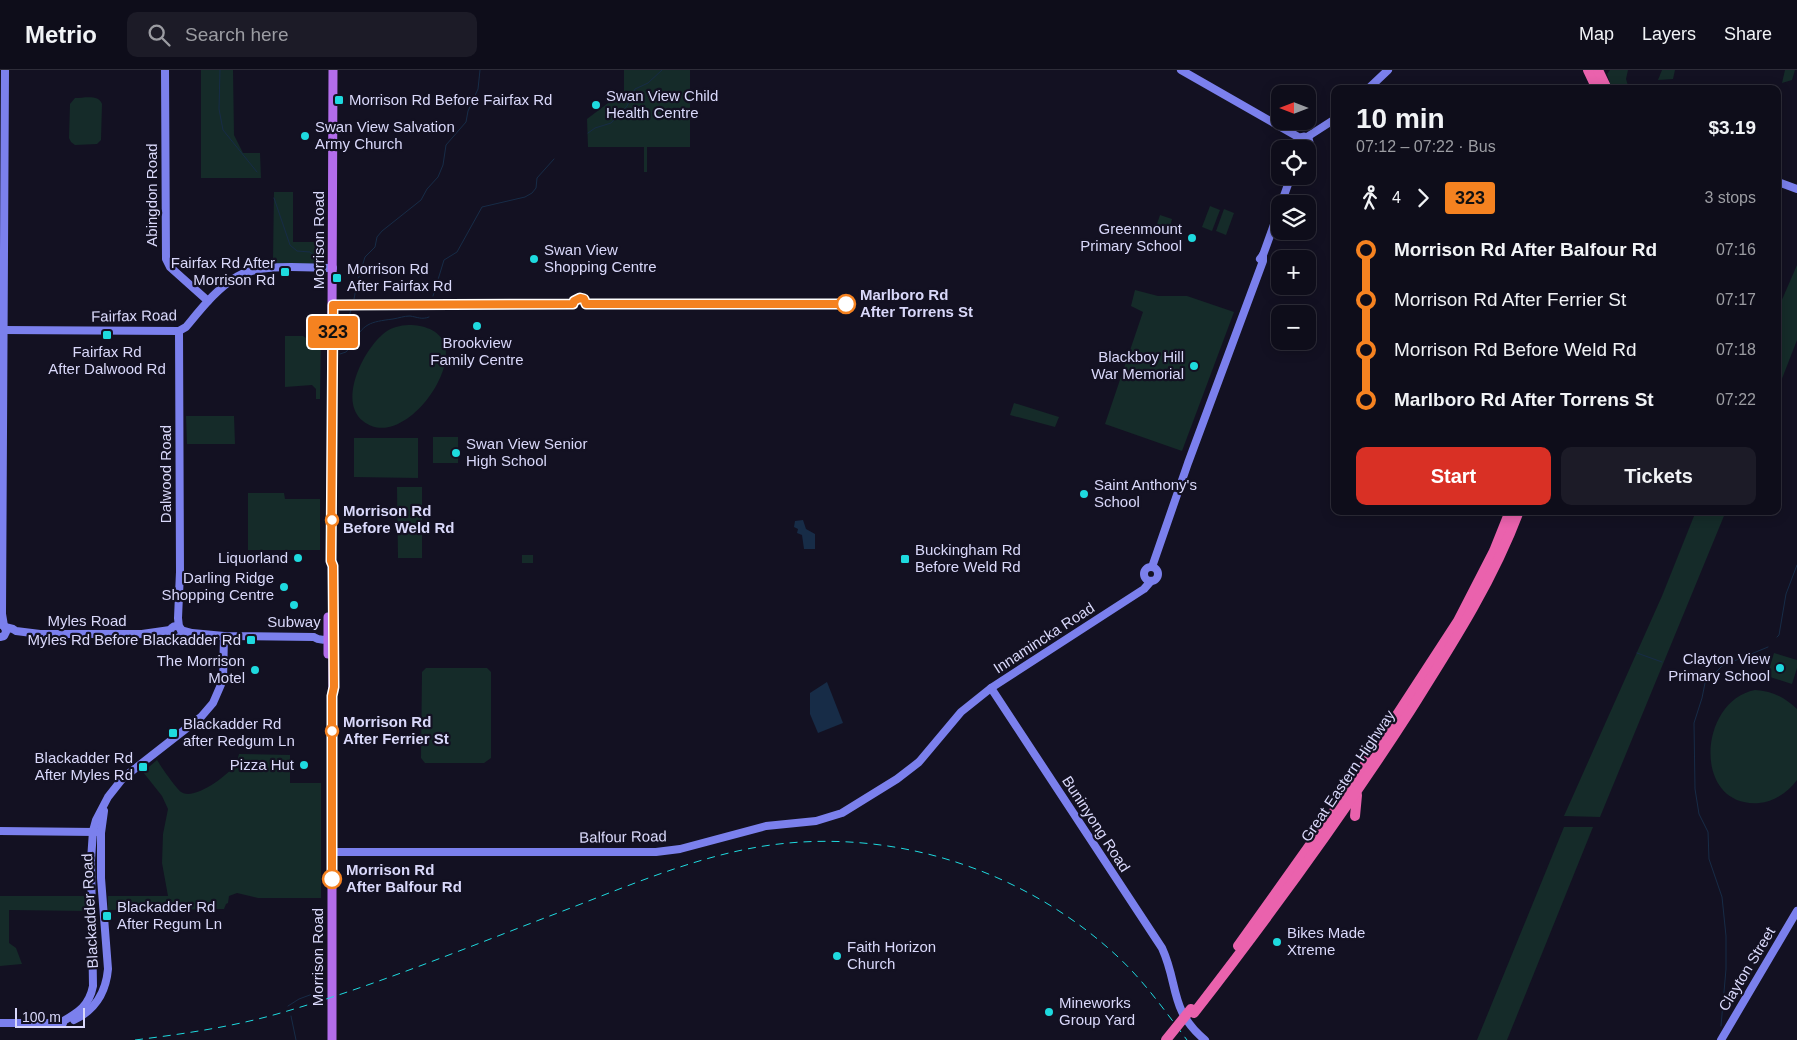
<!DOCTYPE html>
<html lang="en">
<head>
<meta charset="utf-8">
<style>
	body { margin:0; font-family:Arial,sans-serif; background:#1c1b27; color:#f1f3f6; height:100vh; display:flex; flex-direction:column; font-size:19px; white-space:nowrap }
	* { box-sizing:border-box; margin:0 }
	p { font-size:16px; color:#9b9ca2 }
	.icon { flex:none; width:28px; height:28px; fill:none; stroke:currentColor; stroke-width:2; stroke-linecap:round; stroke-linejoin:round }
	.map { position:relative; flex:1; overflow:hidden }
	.panel { position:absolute; left:1331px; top:15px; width:450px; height:430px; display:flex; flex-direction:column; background:#0e0d1a; border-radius:10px; box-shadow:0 2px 12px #0003,0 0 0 1px #2e2d39 }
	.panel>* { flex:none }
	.badge { padding:0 10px; border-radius:4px; font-size:18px; line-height:32px }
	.needle { width:32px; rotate:270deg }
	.buttons { position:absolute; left:1271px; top:15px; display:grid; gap:10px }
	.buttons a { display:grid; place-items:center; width:45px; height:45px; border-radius:10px; background:#0e0d1a; box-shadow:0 2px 12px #0003,0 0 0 1px #2e2d39; font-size:25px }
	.scale { position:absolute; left:15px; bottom:12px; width:70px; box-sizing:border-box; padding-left:5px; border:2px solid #d9d8fa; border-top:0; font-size:14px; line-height:18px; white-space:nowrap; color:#d9d8fa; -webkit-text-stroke:4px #131122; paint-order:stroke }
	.map>.badge { position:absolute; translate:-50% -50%; box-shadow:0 0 0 2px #fff }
	.legs { display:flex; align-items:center; gap:8px; height:55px; padding:0 25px; font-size:16px }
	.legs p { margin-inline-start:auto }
	.summary { display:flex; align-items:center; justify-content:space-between; height:85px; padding:0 25px }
	h1 { font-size:28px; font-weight:800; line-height:38px }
	.cta { display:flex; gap:10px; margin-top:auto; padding:10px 25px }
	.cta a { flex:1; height:58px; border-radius:10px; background:#d93025; color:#fff; font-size:20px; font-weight:800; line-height:58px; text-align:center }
	.cta a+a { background:#1c1b27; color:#f1f3f6 }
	ul { padding:0 25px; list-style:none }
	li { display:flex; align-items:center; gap:18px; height:50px; font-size:19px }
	li i { display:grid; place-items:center; width:8px; height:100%; margin:0 6px; background:currentColor }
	li i::after { content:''; width:12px; height:12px; margin:-6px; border:4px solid; border-radius:50%; background:#0e0d1a }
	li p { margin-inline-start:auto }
	li:first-child i { background:linear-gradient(#0000 50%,currentColor 0) }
	li:last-child i { background:linear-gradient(currentColor 50%,#0000 0) }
	header { display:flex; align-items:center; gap:30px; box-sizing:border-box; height:70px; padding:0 25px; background:#0e0d1a; border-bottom:1px solid #2e2d39 }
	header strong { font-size:24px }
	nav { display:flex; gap:28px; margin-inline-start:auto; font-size:18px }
	.search { width:350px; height:45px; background:#1c1b27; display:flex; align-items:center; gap:12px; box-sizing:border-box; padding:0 18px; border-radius:10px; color:#9b9ca2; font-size:19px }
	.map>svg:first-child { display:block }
</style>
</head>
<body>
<header>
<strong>Metrio</strong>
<div class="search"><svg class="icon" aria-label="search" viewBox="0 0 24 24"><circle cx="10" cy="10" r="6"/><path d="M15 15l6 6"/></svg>Search here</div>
<nav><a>Map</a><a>Layers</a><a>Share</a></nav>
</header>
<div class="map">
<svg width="1797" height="970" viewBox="0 0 1797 970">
	<rect width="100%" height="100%" fill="#131122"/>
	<g fill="#152b29">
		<path d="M 201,0 L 233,0 L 234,65 L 243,83 L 260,83 L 261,108 L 201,108 Z"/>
		<path d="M 624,0 L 690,0 L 690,77 L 647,77 L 647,102 L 644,102 L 644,77 L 588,77 L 587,49 L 624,21 Z"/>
		<path d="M 1610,0 L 1628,0 L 1626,9 L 1629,19 L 1612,19 L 1607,4 Z"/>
		<path d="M 1662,0 L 1675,0 L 1673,9 L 1658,10 Z"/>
		<path d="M 1785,0 L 1795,0 L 1792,10 L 1782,13 Z"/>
		<path d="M 75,28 C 84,28 99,24 102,34 L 101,70 L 97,74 L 75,75 L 71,72 L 69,68 L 70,34 Z"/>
		<path d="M 274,122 L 293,122 L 293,172 L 326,172 L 326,185 L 324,191 L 313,195 L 276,194 L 273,190 Z"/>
		<path d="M 1210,136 L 1220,140 L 1212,161 L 1202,157 Z"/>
		<path d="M 1224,139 L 1234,143 L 1226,165 L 1216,161 Z"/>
		<path d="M 1160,145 L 1172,149 L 1170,157 L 1157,154 Z"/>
		<path d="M 1797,195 L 1797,270 L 1778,319 L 1778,239 Z"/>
		<path d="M 1135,220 L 1158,226 L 1187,226 L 1234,242 L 1182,381 L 1105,354 L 1143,242 L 1131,236 Z"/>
		<path d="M 412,255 C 426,256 441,261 445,276 C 454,309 399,380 363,351 C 337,330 365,276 387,261 C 395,256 403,255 412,255 Z"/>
		<path d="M 316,264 L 321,264 L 320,329 L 316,329 L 316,319 L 312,315 L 285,317 L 285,266 L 303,266 L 306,268 L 312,268 Z"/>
		<path d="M 1014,333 L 1059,347 L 1055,357 L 1010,345 Z"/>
		<path d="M 186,346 L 234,346 L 235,374 L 187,374 Z"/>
		<rect x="433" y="367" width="25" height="26"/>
		<path d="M 354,368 L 418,368 L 418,408 L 354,407 Z"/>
		<path d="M 397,417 L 422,417 L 422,488 L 398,488 Z"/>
		<path d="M 248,423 L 284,423 L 285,429 L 320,429 L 320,480 L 248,480 Z"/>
		<path d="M 1696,441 L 1726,441 L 1600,747 L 1564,746 L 1662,526 Z"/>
		<rect x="522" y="485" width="11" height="8"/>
		<path d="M 1774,583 L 1797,590 L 1797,598 L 1792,614 L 1767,606 Z"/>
		<path d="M 426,598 L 487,598 L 491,602 L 491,688 L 484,693 L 425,693 L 421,688 L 422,602 Z"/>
		<path d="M 1755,620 C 1772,621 1784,627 1797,639 L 1797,710 C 1788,722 1774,732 1759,733 C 1692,738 1698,631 1755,620 Z"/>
		<path d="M 239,684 L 290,685 L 290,713 L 321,713 L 321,828 L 258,828 L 237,823 L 229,826 L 228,833 L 226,834 L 224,839 L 108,840 L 108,826 L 168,826 L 162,793 L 163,764 L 168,739 L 162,726 L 143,702 L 157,690 C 162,698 175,717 181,722 C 194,731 227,706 235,695 C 237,692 238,688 239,684 Z"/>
		<path d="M 1564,757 L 1593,757 L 1507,970 L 1477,970 Z"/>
		<path d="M 0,826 L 87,826 L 87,841 L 9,840 L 9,873 L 16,878 L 22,894 L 0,896 Z"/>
	</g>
	<g fill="#172c47">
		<path d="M 803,450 L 806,459 L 815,464 L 815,479 L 804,479 L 802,465 L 797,463 L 798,459 L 794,457 L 795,451 Z"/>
		<path d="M 827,612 L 843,653 L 818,663 L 810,644 L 810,623 Z"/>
	</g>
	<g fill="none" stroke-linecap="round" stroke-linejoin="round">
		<g stroke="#172c47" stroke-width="1">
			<path d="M 220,0 L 219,39 L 223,60 L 257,102"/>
			<path d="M 588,63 L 595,58 L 611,53 L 627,36 L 635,19 L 648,13 L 662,0"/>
			<path d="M 274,128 L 290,175 L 297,181 L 310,182 L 316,187"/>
			<path d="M 433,226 L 444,190 L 457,182 L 482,137 L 525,127 L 532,123 L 536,118 L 537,108 L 554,89"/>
			<path d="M 354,229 L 357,213 L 365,187 L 375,177 L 377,167 L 382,161 L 421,130 L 427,119 L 438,107 L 443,95 L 446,75 L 466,52 L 468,41 L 478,19 L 480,0"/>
			<path d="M 352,275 C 363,253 370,252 393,249 C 399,248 404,246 410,246 C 417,247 422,250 429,247"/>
			<path d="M 340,284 L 346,282 L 352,275 C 344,262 347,254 351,240"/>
			<path d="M 1777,567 L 1779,565 L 1786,524 L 1797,495"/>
			<path d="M 1637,583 L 1662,592"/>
			<path d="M 288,936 L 299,929 L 318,922"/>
			<path d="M 291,946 L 296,970"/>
			<path d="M 1721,956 L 1726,899 L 1726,866 L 1722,827 L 1709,789 L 1708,762 L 1699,744 L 1695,719 L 1694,653 L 1702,628 L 1705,613 L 1722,596 L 1768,577"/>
		</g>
		<g stroke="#7b80ed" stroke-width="8">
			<path d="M 165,0 L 166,189 L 170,197 L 208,231"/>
			<path d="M 1181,0 L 1300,68"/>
			<path d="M 1368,19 L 1388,0"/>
			<circle cx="1304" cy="72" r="5.5"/>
			<path d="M 1307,67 L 1335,49"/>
			<path d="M 1778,112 L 1797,119"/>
			<path d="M 1281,134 L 1291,106"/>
			<path d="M 1260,189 L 1263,185 L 1280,138"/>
			<path d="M 3,260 L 179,261 L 186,257 C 201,239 217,218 238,206 C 263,193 305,198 333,198"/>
			<circle cx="1151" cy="504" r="7"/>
			<path d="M 1152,497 L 1188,393 L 1263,191 L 1263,185"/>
			<circle cx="176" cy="562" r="6"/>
			<path d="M 4,556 L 2,544 L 5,0"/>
			<path d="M 5,557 L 13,559 L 16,561 L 40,564 L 142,564 L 170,560"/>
			<path d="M 179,557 L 178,548 L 180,502 L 179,261"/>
			<path d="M 181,560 L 192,563 L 224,566 L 314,567 C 319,571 326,570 333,568"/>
			<path d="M 0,567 L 4,566 L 6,562 L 5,557 L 2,555"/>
			<path d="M 991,618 L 1162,878 C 1179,915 1169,940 1205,970"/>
			<path d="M 0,761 L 96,762"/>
			<path d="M 332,782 L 656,782 L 680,779 L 766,756 L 816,751 L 842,743 L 897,709 L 919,692 L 961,642 L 991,618 L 1144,519 L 1151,511"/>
			<path d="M 74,950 C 95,940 106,922 108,899 L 101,808 L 101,763 L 104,741"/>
			<path d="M 0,953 L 63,953"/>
			<path d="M 60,953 C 77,943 89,937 93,916 L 91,790 L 93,761 L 96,750 L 108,727 L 123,708 L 201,647 L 213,633 L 223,610 L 224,566"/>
			<path d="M 1721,970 L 1797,841"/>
		</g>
		<g stroke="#b36deb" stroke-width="9">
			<path d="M 328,547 L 328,584"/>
			<path d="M 332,970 L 332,626 L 333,617 L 333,495 L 331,491 L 333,0"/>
		</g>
		<g stroke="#ea62ad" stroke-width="10">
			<path d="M 1588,0 L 1597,19"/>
			<path d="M 1598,0 L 1607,19"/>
			<path d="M 1355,746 L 1357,725"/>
			<path d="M 1238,876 L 1337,737 L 1458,551 L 1494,481 L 1510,441"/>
			<path d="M 1194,943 C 1270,845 1343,745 1410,641 C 1451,576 1492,513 1519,441"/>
		</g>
		<path stroke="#1edadf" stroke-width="1" stroke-dasharray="8 6" stroke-linecap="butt" d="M 135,970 C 183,964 231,957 277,944 C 372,917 463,879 555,844 C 621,819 688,789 758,777 C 887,755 1022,798 1117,886 C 1144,911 1165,941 1187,970"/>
		<path stroke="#ea62ad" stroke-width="10" d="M 1166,970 L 1191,939"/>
	</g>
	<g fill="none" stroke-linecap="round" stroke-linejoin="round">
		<g stroke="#fff" stroke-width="11">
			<path id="line-1" d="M 332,809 L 332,626 L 334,617 L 333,496 L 331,491 L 333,235 L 573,234 L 574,231 L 580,228 L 584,229 L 586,234 L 846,234"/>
		</g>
		<use href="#line-1" stroke="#f58220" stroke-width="8"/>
	</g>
	<g fill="#1edadf" stroke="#131122" stroke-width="2">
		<rect x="334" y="25" width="10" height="10" rx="2.5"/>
		<circle cx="596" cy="35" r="5"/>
		<circle cx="305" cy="66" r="5"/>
		<circle cx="1192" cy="168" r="5"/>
		<circle cx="534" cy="189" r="5"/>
		<rect x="280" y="197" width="10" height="10" rx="2.5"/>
		<rect x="332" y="203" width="10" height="10" rx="2.5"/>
		<circle cx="477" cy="256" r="5"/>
		<rect x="102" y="260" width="10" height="10" rx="2.5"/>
		<circle cx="1194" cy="296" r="5"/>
		<circle cx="456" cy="383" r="5"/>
		<circle cx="1084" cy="424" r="5"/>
		<circle cx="298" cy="488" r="5"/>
		<rect x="900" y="484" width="10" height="10" rx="2.5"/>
		<circle cx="284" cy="517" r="5"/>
		<circle cx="294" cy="535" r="5"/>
		<rect x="246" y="565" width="10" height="10" rx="2.5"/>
		<circle cx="1780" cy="598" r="5"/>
		<circle cx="255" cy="600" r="5"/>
		<rect x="168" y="658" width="10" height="10" rx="2.5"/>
		<circle cx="304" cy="695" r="5"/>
		<rect x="138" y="692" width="10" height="10" rx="2.5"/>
		<rect x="102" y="841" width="10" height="10" rx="2.5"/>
		<circle cx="1277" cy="872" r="5"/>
		<circle cx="837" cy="886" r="5"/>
		<circle cx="1049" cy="942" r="5"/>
	</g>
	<g fill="#fff" stroke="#f58220" stroke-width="2.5">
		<circle cx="846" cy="234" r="9"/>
		<circle cx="332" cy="450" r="6"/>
		<circle cx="332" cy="661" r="6"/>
		<circle cx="332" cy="809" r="9"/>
	</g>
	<g text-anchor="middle" stroke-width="4.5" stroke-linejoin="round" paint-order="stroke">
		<g font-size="15" fill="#d9d8fa" stroke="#131122" text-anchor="start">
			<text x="606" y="31">Swan View Child<tspan x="606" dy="17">Health Centre</tspan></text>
			<text x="349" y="35">Morrison Rd Before Fairfax Rd</text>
			<text x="315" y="62">Swan View Salvation<tspan x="315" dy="17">Army Church</tspan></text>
			<text x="1182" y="164" text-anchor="end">Greenmount<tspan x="1182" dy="17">Primary School</tspan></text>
			<text x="544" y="185">Swan View<tspan x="544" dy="17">Shopping Centre</tspan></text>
			<text x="275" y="198" text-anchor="end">Fairfax Rd After<tspan x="275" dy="17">Morrison Rd</tspan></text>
			<text x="347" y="204">Morrison Rd<tspan x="347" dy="17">After Fairfax Rd</tspan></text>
			<text x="477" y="278" text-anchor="middle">Brookview<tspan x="477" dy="17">Family Centre</tspan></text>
			<text x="107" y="287" text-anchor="middle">Fairfax Rd<tspan x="107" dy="17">After Dalwood Rd</tspan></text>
			<text x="1184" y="292" text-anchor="end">Blackboy Hill<tspan x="1184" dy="17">War Memorial</tspan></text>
			<text x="466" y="379">Swan View Senior<tspan x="466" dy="17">High School</tspan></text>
			<text x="1094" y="420">Saint Anthony's<tspan x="1094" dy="17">School</tspan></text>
			<text x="915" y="485">Buckingham Rd<tspan x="915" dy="17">Before Weld Rd</tspan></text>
			<text x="288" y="493" text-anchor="end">Liquorland</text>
			<text x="274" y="513" text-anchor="end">Darling Ridge<tspan x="274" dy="17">Shopping Centre</tspan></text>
			<text x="294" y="557" text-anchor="middle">Subway</text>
			<text x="241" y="575" text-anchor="end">Myles Rd Before Blackadder Rd</text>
			<text x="1770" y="594" text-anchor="end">Clayton View<tspan x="1770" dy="17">Primary School</tspan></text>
			<text x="245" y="596" text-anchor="end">The Morrison<tspan x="245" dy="17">Motel</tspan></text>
			<text x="183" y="659">Blackadder Rd<tspan x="183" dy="17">after Redgum Ln</tspan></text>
			<text x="133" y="693" text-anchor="end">Blackadder Rd<tspan x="133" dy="17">After Myles Rd</tspan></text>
			<text x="294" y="700" text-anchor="end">Pizza Hut</text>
			<text x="117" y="842">Blackadder Rd<tspan x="117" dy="17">After Regum Ln</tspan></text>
			<text x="1287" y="868">Bikes Made<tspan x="1287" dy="17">Xtreme</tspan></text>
			<text x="847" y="882">Faith Horizon<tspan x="847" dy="17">Church</tspan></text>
			<text x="1059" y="938">Mineworks<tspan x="1059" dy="17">Group Yard</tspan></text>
		</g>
		<g font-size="15" fill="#d9d8fa" stroke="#131122">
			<text transform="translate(152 125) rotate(-90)" y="5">Abingdon Road</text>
			<text transform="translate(319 170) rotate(-90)" y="5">Morrison Road</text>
			<text transform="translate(134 246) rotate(-1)" y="5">Fairfax Road</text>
			<text transform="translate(166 404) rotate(-90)" y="5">Dalwood Road</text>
			<text x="87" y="556">Myles Road</text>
			<text transform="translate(1044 568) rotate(-33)" y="5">Innamincka Road</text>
			<text transform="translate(1348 706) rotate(-56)" y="5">Great Eastern Highway</text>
			<text transform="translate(1096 754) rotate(57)" y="5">Buninyong Road</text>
			<text transform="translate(623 767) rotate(-1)" y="5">Balfour Road</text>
			<text transform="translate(90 841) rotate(-93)" y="5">Blackadder Road</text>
			<text transform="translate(318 887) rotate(-90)" y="5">Morrison Road</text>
			<text transform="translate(1747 899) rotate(-59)" y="5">Clayton Street</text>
		</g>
		<g font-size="15" font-weight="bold" fill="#d9d8fa" stroke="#131122" text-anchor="start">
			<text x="860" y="230">Marlboro Rd<tspan x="860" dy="17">After Torrens St</tspan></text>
			<text x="343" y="446">Morrison Rd<tspan x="343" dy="17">Before Weld Rd</tspan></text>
			<text x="343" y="657">Morrison Rd<tspan x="343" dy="17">After Ferrier St</tspan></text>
			<text x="346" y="805">Morrison Rd<tspan x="346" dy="17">After Balfour Rd</tspan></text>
		</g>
	</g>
</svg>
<div class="buttons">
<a><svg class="needle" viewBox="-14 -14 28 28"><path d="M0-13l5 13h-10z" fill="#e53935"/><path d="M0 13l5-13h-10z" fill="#9b9ca2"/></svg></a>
<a><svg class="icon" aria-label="locate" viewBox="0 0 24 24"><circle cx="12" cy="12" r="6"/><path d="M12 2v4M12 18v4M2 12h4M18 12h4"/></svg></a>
<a><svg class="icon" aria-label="layers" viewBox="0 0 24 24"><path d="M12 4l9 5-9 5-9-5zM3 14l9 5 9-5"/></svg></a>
<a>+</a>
<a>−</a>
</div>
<div class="scale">100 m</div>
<b class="badge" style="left:333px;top:262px;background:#f58220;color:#111">323</b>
<section class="panel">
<div class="summary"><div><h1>10 min</h1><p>07:12 – 07:22 · Bus</p></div><b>$3.19</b></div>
<div class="legs"><svg class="icon" aria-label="walk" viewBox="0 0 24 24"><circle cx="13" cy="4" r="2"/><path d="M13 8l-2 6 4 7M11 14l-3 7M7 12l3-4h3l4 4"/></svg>4<svg class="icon" aria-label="forward" viewBox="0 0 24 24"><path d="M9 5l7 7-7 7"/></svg><b class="badge" style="background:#f58220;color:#111">323</b><p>3 stops</p></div>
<ul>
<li><i style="color:#f58220"></i><b>Morrison Rd After Balfour Rd</b><p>07:16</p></li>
<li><i style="color:#f58220"></i><span>Morrison Rd After Ferrier St</span><p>07:17</p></li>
<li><i style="color:#f58220"></i><span>Morrison Rd Before Weld Rd</span><p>07:18</p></li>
<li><i style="color:#f58220"></i><b>Marlboro Rd After Torrens St</b><p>07:22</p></li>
</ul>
<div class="cta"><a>Start</a><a>Tickets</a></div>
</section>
</div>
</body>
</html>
